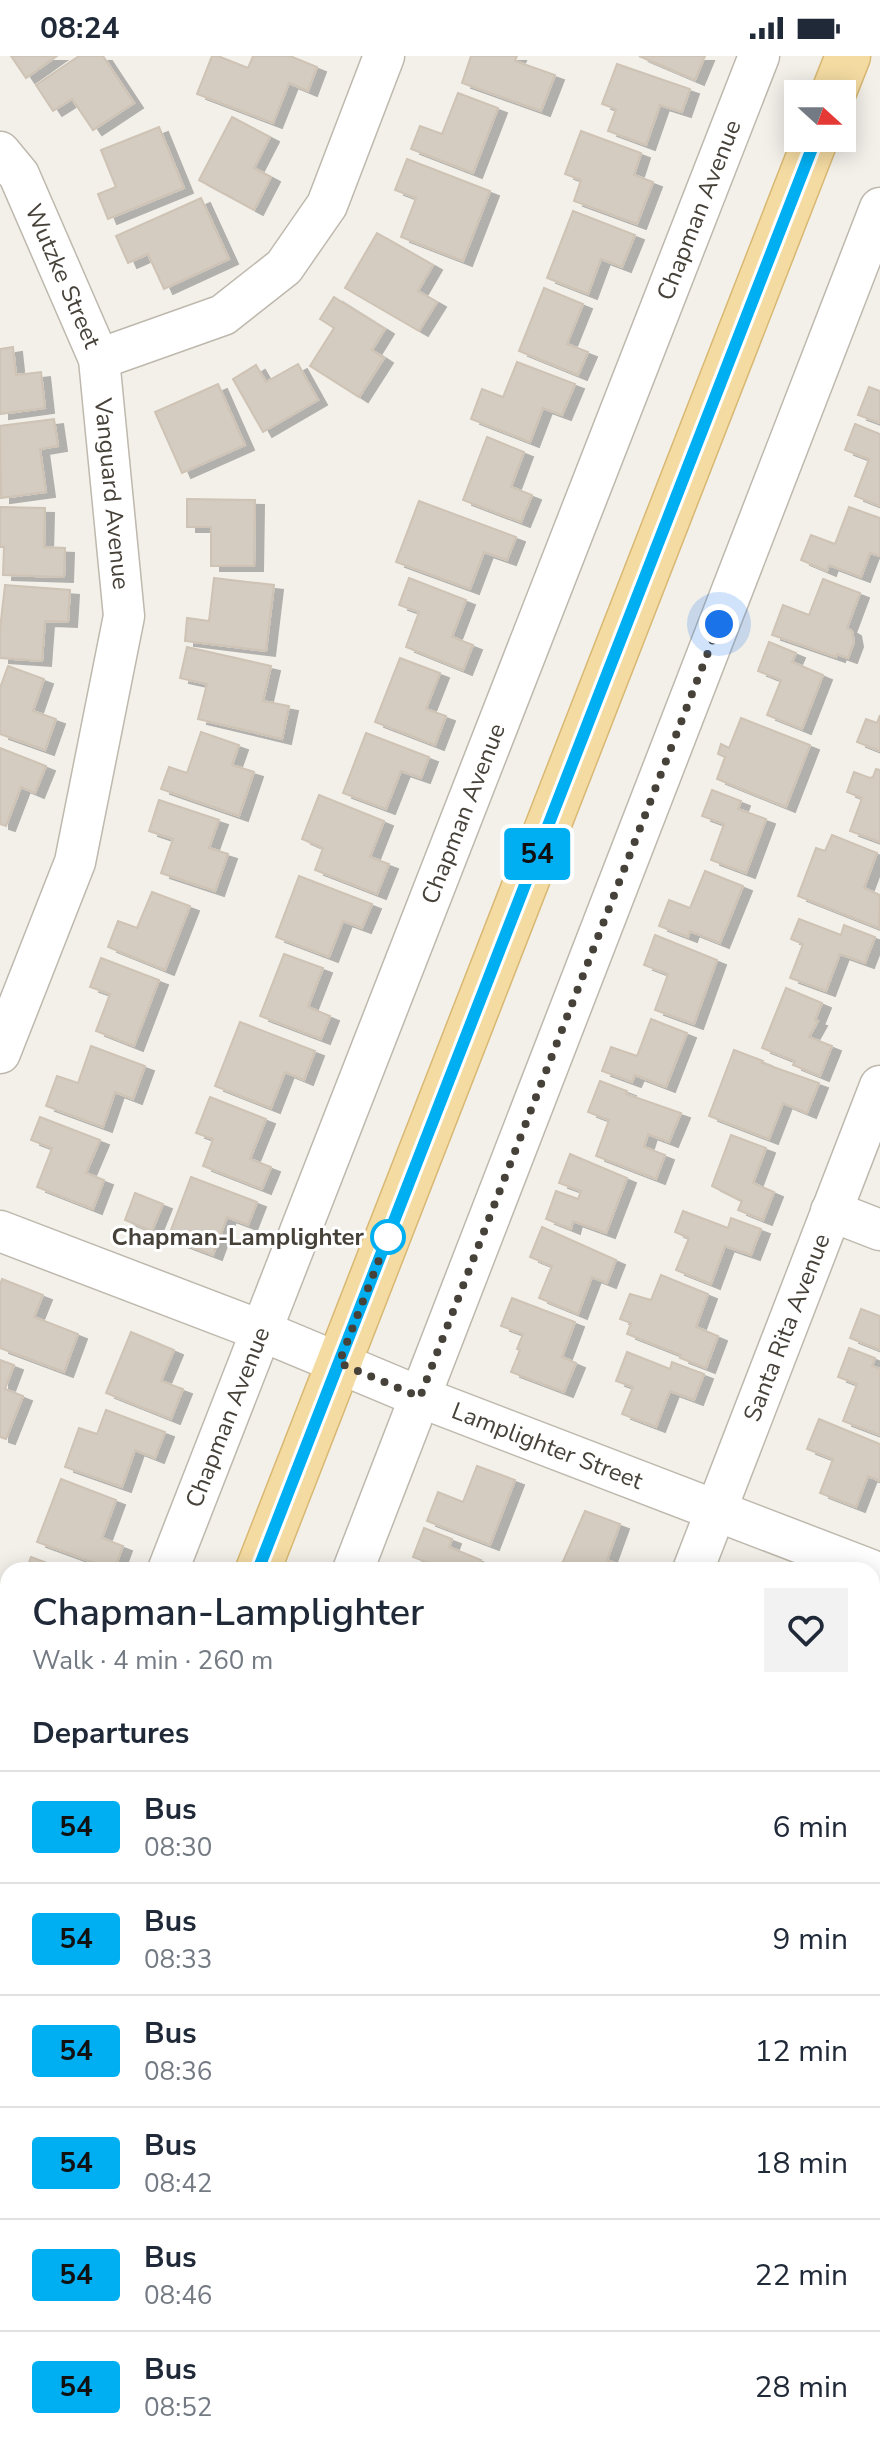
<!DOCTYPE html>
<html lang="en">
<head>
<meta charset="utf-8">
<style>
	body { margin:0; font-family:"Nunito Sans",sans-serif; background:#f2f2f3; color:#1f2937; height:100vh; display:flex; flex-direction:column; font-size:30px; white-space:nowrap }
	* { box-sizing:border-box; margin:0 }
	p { font-size:26px; color:#747a83 }
	.icon { flex:none; width:44px; height:44px; fill:none; stroke:currentColor; stroke-width:2; stroke-linecap:round; stroke-linejoin:round }
	.map { position:relative; flex:1; overflow:hidden }
	.details { position:absolute; left:0px; top:1506px; width:880px; height:898px; display:flex; flex-direction:column; background:#fff; border-radius:24px 24px 0 0; box-shadow:0 4px 20px #0003 }
	.details>* { flex:none }
	.badge { padding:0 16px; border-radius:6px; font-size:28px; line-height:52px }
	.needle { width:52px; rotate:111deg }
	.buttons { position:absolute; left:784px; top:24px; display:grid; gap:16px }
	.buttons a { display:grid; place-items:center; width:72px; height:72px; border-radius:0px; background:#fff; box-shadow:0 4px 20px #0003; font-size:40px }
	.you { position:absolute; width:40px; height:40px; margin:-20px; border:6px solid #fff; border-radius:50%; background:#1a73e8; box-shadow:0 0 0 12px #1a73e833 }
	.map>.badge { position:absolute; translate:-50% -50%; box-shadow:0 0 0 4px #fff }
	h2 { padding:0 32px; font-size:30px; line-height:72px }
	.round { display:grid; place-items:center; flex:none; width:84px; height:84px; border-radius:0px; background:#f2f2f3 }
	.summary { display:flex; align-items:center; justify-content:space-between; height:136px; padding:0 32px }
	h1 { font-size:38px; font-weight:600; line-height:60px }
	ul { padding:0; list-style:none }
	li { display:flex; align-items:center; gap:24px; height:112px; padding:0 32px; border-top:2px solid #e0e1e3 }
	li div { flex:1 }
	li b { display:block; font-size:30px }
	li em { font-style:normal }
	li .badge { min-width:88px; font-weight:700; text-align:center }
	.status { display:flex; justify-content:space-between; align-items:center; height:56px; padding:0 40px; background:#fff; direction:ltr }
	.status svg { height:22px; fill:currentColor }
	.map>svg:first-child { display:block }
</style>
</head>
<body>
<div class="status"><b>08:24</b><svg viewBox="0 0 49 12"><path d="M0 12V9h3v3zM5 12V6h3v6zM10 12V3h3v9zM15 12V0h3v12zM26 1h20v11H26zM47 4h2v5h-2z"/></svg></div>
<div class="map">
<svg width="880" height="2403" viewBox="0 0 880 2403">
	<defs>
		<pattern id="park-crowns" width="20" height="18" patternUnits="userSpaceOnUse" patternTransform="scale(2)"><rect width="20" height="18" fill="#d0e3b7"/><path d="M2 6a3 3 0 1 1 6 0M12 15a3 3 0 1 1 6 0" fill="none" stroke="#b4c49e"/></pattern>
		<filter id="shadow"><feDropShadow dx="9" dy="5" stdDeviation="0" flood-color="#0004"/></filter>
	</defs>
	<rect width="100%" height="100%" fill="#f3f0ea"/>
	<path fill="url(#park-crowns)" d="M 880,1959 L 880,2050 L 872,2047 L 872,1979 Z"/>
	<g fill="#d4ccc0" stroke="#cec3b4" stroke-width="2" filter="url(#shadow)">
		<path d="M 11,0 L 57,0 L 26,22 Z"/>
		<path d="M 79,0 L 103,0 L 134,47 L 93,74 L 72,43 L 53,55 L 36,29 Z"/>
		<path d="M 212,0 L 218,0 L 248,12 L 253,0 L 290,0 L 317,11 L 308,35 L 289,27 L 273,67 L 197,38 Z"/>
		<path d="M 471,0 L 517,0 L 515,5 L 555,19 L 541,55 L 462,27 Z"/>
		<path d="M 639,0 L 705,0 L 695,24 Z"/>
		<path d="M 617,8 L 690,33 L 682,56 L 660,49 L 646,89 L 608,75 L 616,53 L 602,48 Z"/>
		<path d="M 458,37 L 498,52 L 473,117 L 411,93 L 420,70 L 442,78 Z"/>
		<path d="M 232,61 L 270,81 L 254,112 L 271,121 L 254,154 L 199,124 Z"/>
		<path d="M 159,71 L 184,132 L 108,163 L 98,138 L 116,131 L 101,94 Z"/>
		<path d="M 581,75 L 641,97 L 634,119 L 653,126 L 637,168 L 574,145 L 581,124 L 565,118 Z"/>
		<path d="M 407,103 L 490,135 L 463,205 L 401,181 L 416,142 L 395,134 Z"/>
		<path d="M 201,142 L 229,203 L 164,233 L 148,198 L 128,207 L 116,180 Z"/>
		<path d="M 573,155 L 635,179 L 622,211 L 601,203 L 588,238 L 547,222 Z"/>
		<path d="M 377,177 L 433,209 L 418,235 L 437,246 L 419,275 L 345,232 Z"/>
		<path d="M 544,232 L 583,248 L 567,288 L 588,296 L 578,319 L 519,295 Z"/>
		<path d="M 334,241 L 385,273 L 372,294 L 384,302 L 359,341 L 310,310 L 334,272 L 320,263 Z"/>
		<path d="M 13,291 L 16,319 L 41,316 L 45,352 L 0,358 L 0,293 Z"/>
		<path d="M 517,306 L 575,328 L 562,359 L 543,352 L 530,386 L 471,363 L 482,333 L 503,341 Z"/>
		<path d="M 298,308 L 318,344 L 263,376 L 233,323 L 256,309 L 266,326 Z"/>
		<path d="M 218,328 L 245,389 L 182,417 L 155,356 Z"/>
		<path d="M 869,331 L 880,335 L 880,367 L 858,359 Z"/>
		<path d="M 54,363 L 58,390 L 40,393 L 46,436 L 1,442 L 0,370 Z"/>
		<path d="M 855,368 L 880,378 L 880,450 L 855,440 L 869,403 L 845,394 Z"/>
		<path d="M 487,381 L 524,396 L 511,431 L 532,439 L 521,466 L 463,444 Z"/>
		<path d="M 187,443 L 255,444 L 254,510 L 211,510 L 211,471 L 187,471 Z"/>
		<path d="M 419,445 L 516,481 L 507,504 L 484,496 L 470,533 L 396,506 Z"/>
		<path d="M 0,451 L 45,452 L 44,491 L 65,492 L 64,521 L 3,519 L 4,491 L 0,491 Z"/>
		<path d="M 849,451 L 880,462 L 880,500 L 870,497 L 861,521 L 829,509 L 827,515 L 801,504 L 811,479 L 835,488 Z"/>
		<path d="M 214,522 L 274,529 L 266,595 L 185,585 L 187,562 L 209,565 Z"/>
		<path d="M 409,522 L 466,544 L 452,581 L 473,589 L 463,614 L 406,591 L 419,556 L 399,549 Z"/>
		<path d="M 823,523 L 860,537 L 847,572 L 852,575 L 854,586 L 848,602 L 837,598 L 836,601 L 772,579 L 783,549 L 809,559 Z"/>
		<path d="M 5,529 L 70,534 L 68,566 L 45,565 L 42,605 L 0,602 L 0,573 Z"/>
		<path d="M 769,586 L 796,597 L 792,606 L 823,619 L 802,673 L 767,659 L 781,624 L 758,615 Z"/>
		<path d="M 187,591 L 271,610 L 263,645 L 289,650 L 282,683 L 198,663 L 207,628 L 180,622 Z"/>
		<path d="M 400,602 L 440,617 L 426,653 L 446,660 L 435,689 L 375,666 Z"/>
		<path d="M 8,610 L 44,623 L 33,655 L 56,663 L 45,694 L 0,678 L 0,632 Z"/>
		<path d="M 880,659 L 880,695 L 857,686 L 866,663 L 877,667 Z"/>
		<path d="M 741,662 L 810,689 L 786,751 L 717,723 L 725,701 L 718,698 L 721,688 L 729,692 Z"/>
		<path d="M 201,676 L 239,689 L 232,709 L 254,716 L 239,760 L 161,733 L 169,711 L 187,717 Z"/>
		<path d="M 366,677 L 429,701 L 421,722 L 401,715 L 386,753 L 343,737 Z"/>
		<path d="M 0,692 L 46,710 L 35,737 L 21,731 L 6,770 L 0,768 Z"/>
		<path d="M 876,713 L 880,714 L 880,786 L 850,775 L 862,742 L 847,736 L 854,716 L 870,722 L 873,721 Z"/>
		<path d="M 712,734 L 741,745 L 738,753 L 766,763 L 746,817 L 711,804 L 724,768 L 702,760 Z"/>
		<path d="M 319,739 L 384,765 L 370,801 L 389,808 L 377,838 L 315,814 L 323,792 L 302,783 Z"/>
		<path d="M 159,744 L 219,764 L 209,792 L 228,798 L 215,835 L 161,817 L 173,783 L 149,775 Z"/>
		<path d="M 832,779 L 877,797 L 864,832 L 880,839 L 879,872 L 798,840 L 816,792 L 825,795 Z"/>
		<path d="M 705,815 L 743,830 L 720,887 L 690,875 L 688,881 L 659,870 L 669,844 L 690,852 Z"/>
		<path d="M 299,820 L 372,848 L 362,872 L 343,865 L 329,901 L 276,881 Z"/>
		<path d="M 152,836 L 190,850 L 165,914 L 108,891 L 118,865 L 137,872 Z"/>
		<path d="M 799,863 L 841,879 L 844,869 L 875,881 L 865,907 L 840,898 L 826,935 L 790,922 L 803,888 L 791,883 Z"/>
		<path d="M 655,879 L 717,904 L 694,968 L 655,954 L 668,918 L 644,909 Z"/>
		<path d="M 284,898 L 323,912 L 308,951 L 330,960 L 321,983 L 260,960 Z"/>
		<path d="M 101,902 L 159,924 L 134,990 L 96,975 L 110,938 L 90,931 Z"/>
		<path d="M 786,932 L 822,947 L 815,964 L 818,965 L 809,981 L 832,990 L 820,1020 L 793,1009 L 795,1005 L 762,992 Z"/>
		<path d="M 651,963 L 687,977 L 666,1031 L 635,1019 L 632,1026 L 602,1015 L 611,991 L 637,1000 Z"/>
		<path d="M 240,966 L 315,995 L 304,1024 L 285,1016 L 271,1052 L 215,1030 Z"/>
		<path d="M 91,990 L 145,1010 L 133,1043 L 115,1036 L 103,1071 L 46,1050 L 57,1020 L 78,1027 Z"/>
		<path d="M 734,994 L 763,1005 L 762,1007 L 819,1027 L 807,1057 L 783,1047 L 769,1083 L 709,1060 Z"/>
		<path d="M 600,1025 L 627,1035 L 626,1038 L 681,1057 L 669,1086 L 648,1078 L 644,1091 L 665,1099 L 656,1123 L 596,1100 L 609,1064 L 588,1056 Z"/>
		<path d="M 210,1041 L 266,1063 L 250,1103 L 271,1111 L 262,1133 L 203,1110 L 213,1083 L 196,1077 Z"/>
		<path d="M 40,1061 L 100,1084 L 86,1117 L 104,1124 L 93,1153 L 37,1131 L 52,1092 L 31,1084 Z"/>
		<path d="M 731,1079 L 766,1092 L 753,1127 L 774,1136 L 763,1164 L 738,1154 L 742,1145 L 712,1130 Z"/>
		<path d="M 570,1098 L 627,1122 L 606,1177 L 573,1165 L 571,1173 L 546,1163 L 556,1135 L 578,1143 L 581,1135 L 559,1127 Z"/>
		<path d="M 191,1121 L 257,1146 L 248,1169 L 227,1161 L 213,1199 L 168,1182 Z"/>
		<path d="M 135,1137 L 163,1148 L 152,1175 L 125,1164 Z"/>
		<path d="M 683,1155 L 728,1172 L 731,1162 L 761,1173 L 751,1199 L 725,1190 L 711,1228 L 676,1214 L 689,1182 L 675,1176 Z"/>
		<path d="M 542,1171 L 616,1204 L 607,1227 L 592,1221 L 578,1258 L 539,1242 L 552,1210 L 530,1201 Z"/>
		<path d="M 661,1219 L 708,1238 L 696,1271 L 718,1280 L 706,1312 L 680,1302 L 681,1299 L 627,1278 L 631,1267 L 620,1263 L 630,1238 L 651,1244 Z"/>
		<path d="M 2,1223 L 43,1239 L 34,1261 L 78,1278 L 64,1316 L 0,1292 L 0,1229 Z"/>
		<path d="M 512,1242 L 575,1266 L 562,1301 L 576,1307 L 564,1336 L 511,1316 L 520,1294 L 517,1293 L 523,1278 L 501,1270 Z"/>
		<path d="M 861,1253 L 880,1260 L 880,1294 L 850,1282 Z"/>
		<path d="M 131,1276 L 174,1294 L 161,1325 L 183,1333 L 171,1363 L 106,1337 Z"/>
		<path d="M 849,1292 L 875,1302 L 872,1310 L 880,1313 L 880,1379 L 843,1365 L 857,1328 L 838,1321 Z"/>
		<path d="M 627,1296 L 670,1313 L 672,1306 L 704,1318 L 694,1344 L 670,1335 L 656,1371 L 622,1358 L 633,1331 L 616,1325 Z"/>
		<path d="M 0,1304 L 14,1309 L 5,1333 L 23,1340 L 6,1383 L 0,1381 Z"/>
		<path d="M 106,1354 L 165,1376 L 155,1402 L 135,1394 L 122,1431 L 65,1411 L 79,1372 L 97,1378 Z"/>
		<path d="M 819,1363 L 880,1388 L 880,1425 L 868,1420 L 856,1451 L 820,1437 L 833,1403 L 807,1393 Z"/>
		<path d="M 477,1410 L 515,1424 L 490,1489 L 427,1465 L 438,1436 L 463,1446 Z"/>
		<path d="M 61,1423 L 116,1444 L 102,1482 L 123,1490 L 114,1514 L 37,1486 Z"/>
		<path d="M 585,1455 L 620,1468 L 607,1504 L 628,1512 L 627,1514 L 578,1514 L 562,1508 Z"/>
		<path d="M 424,1472 L 452,1483 L 449,1491 L 481,1504 L 477,1514 L 435,1514 L 437,1510 L 413,1501 Z"/>
		<path d="M 31,1501 L 65,1514 L 26,1514 Z"/>
		<path d="M 4,1578 L 8,1580 L 8,1653 L 0,1649 L 0,1590 Z"/>
		<path d="M 880,1626 L 880,1671 L 872,1668 L 872,1647 Z"/>
		<path d="M 0,1669 L 8,1672 L 8,1718 L 0,1739 Z"/>
		<path d="M 872,1727 L 880,1730 L 880,1775 L 872,1772 Z"/>
		<path d="M 880,2148 L 880,2206 L 872,2203 L 872,2168 Z"/>
		<path d="M 872,2263 L 880,2266 L 880,2301 L 872,2318 Z"/>
		<path d="M 135,2396 L 168,2396 L 166,2403 L 147,2403 L 134,2398 Z"/>
		<path d="M 237,2396 L 331,2396 L 329,2403 L 241,2403 L 235,2401 Z"/>
	</g>
	<g fill="none" stroke-linecap="round" stroke-linejoin="round">
		<g stroke="#beb8ad" stroke-width="43">
			<g id="minor">
				<path id="s1" d="M 0,96 L 19,119 L 99,303 L 124,560 L 75,806 L 0,997"/>
				<path d="M 99,303 L 223,259 L 284,211 L 327,149 L 384,0"/>
				<path d="M 831,1155 L 880,1174"/>
				<path id="s2" d="M 0,1175 L 262,1275 L 420,1341 L 871,1514"/>
				<path id="s3" d="M 168,1514 L 759,0"/>
				<path d="M 353,1514 L 880,152"/>
				<path id="s4" d="M 693,1514 L 880,1030"/>
				<path d="M 872,1864 L 880,1867"/>
				<path d="M 0,1945 L 8,1925"/>
				<path d="M 0,2374 L 8,2357"/>
				<path d="M 486,2396 L 491,2403"/>
				<path d="M 389,2403 L 390,2396"/>
				<path d="M 582,2403 L 585,2396"/>
				<path d="M 669,2403 L 672,2396"/>
			</g>
		</g>
		<g stroke="#d8b873" stroke-width="47">
			<g id="major">
				<path d="M 833,38 L 848,0"/>
				<path d="M 258,1514 L 816,82"/>
				<path d="M 0,2161 L 8,2142"/>
			</g>
		</g>
		<g stroke="#beb3a0" stroke-width="5" stroke-dasharray="4 4" stroke-linecap="butt">
			<path d="M 872,2206 L 880,2209"/>
			<path d="M 872,2354 L 880,2358"/>
			<path d="M 711,2403 L 714,2396"/>
		</g>
		<use href="#minor" stroke="#fff" stroke-width="40"/>
		<use href="#major" stroke="#f4dba2" stroke-width="44"/>
	</g>
	<g fill="none" stroke-linecap="round" stroke-linejoin="round">
		<g stroke="#fff" stroke-width="18">
			<path id="line" d="M 258,1514 L 816,82"/>
		</g>
		<use href="#line" stroke="#00aff2" stroke-width="12"/>
		<path stroke="#464139" stroke-width="8" stroke-dasharray="0 14.4" d="M 388,1181 L 391,1173 L 339,1307 L 420,1341 L 719,568"/>
	</g>
	<circle fill="#fff" stroke="#00aff2" stroke-width="4" cx="388" cy="1181" r="16"/>
	<g text-anchor="middle" stroke-width="6" stroke-linejoin="round" paint-order="stroke">
		<g font-size="24" fill="#464139" stroke="#fff">
			<text dy="8" stroke="none"><textPath href="#s3" startOffset="1460">Chapman Avenue</textPath></text>
			<text dy="8" stroke="none"><textPath href="#s1" startOffset="140">Wutzke Street</textPath></text>
			<text dy="8" stroke="none"><textPath href="#s1" startOffset="366">Vanguard Avenue</textPath></text>
			<text dy="8" stroke="none"><textPath href="#s3" startOffset="812">Chapman Avenue</textPath></text>
			<text dy="8" stroke="none"><textPath href="#s4" startOffset="260">Santa Rita Avenue</textPath></text>
			<text dy="8" stroke="none"><textPath href="#s3" startOffset="164">Chapman Avenue</textPath></text>
			<text dy="8" stroke="none"><textPath href="#s2" startOffset="588">Lamplighter Street</textPath></text>
		</g>
		<g font-size="24" font-weight="bold" fill="#464139" stroke="#fff" text-anchor="end">
			<text x="364" y="1189">Chapman-Lamplighter</text>
		</g>
	</g>
</svg>
<div class="buttons">
<a><svg class="needle" viewBox="-14 -14 28 28"><path d="M0-13l5 13h-10z" fill="#e53935"/><path d="M0 13l5-13h-10z" fill="#747a83"/></svg></a>
</div>
<div class="you" style="left:719px;top:568px"></div>
<b class="badge" style="left:537px;top:798px;background:#00aff2;color:#111">54</b>
<section class="details">
<div class="summary"><div><h1>Chapman-Lamplighter</h1><p>Walk · 4 min · 260 m</p></div><a class="round"><svg class="icon" aria-label="heart" viewBox="0 0 24 24"><path d="M12 20l-8-8c-3-5 5-10 8-4 3-6 11-1 8 4z"/></svg></a></div>
<h2>Departures</h2>
<ul>
<li><span class="badge" style="background:#00aff2;color:#111">54</span><div><b>Bus</b><p>08:30</p></div><em>6 min</em></li>
<li><span class="badge" style="background:#00aff2;color:#111">54</span><div><b>Bus</b><p>08:33</p></div><em>9 min</em></li>
<li><span class="badge" style="background:#00aff2;color:#111">54</span><div><b>Bus</b><p>08:36</p></div><em>12 min</em></li>
<li><span class="badge" style="background:#00aff2;color:#111">54</span><div><b>Bus</b><p>08:42</p></div><em>18 min</em></li>
<li><span class="badge" style="background:#00aff2;color:#111">54</span><div><b>Bus</b><p>08:46</p></div><em>22 min</em></li>
<li><span class="badge" style="background:#00aff2;color:#111">54</span><div><b>Bus</b><p>08:52</p></div><em>28 min</em></li>
</ul>
</section>
</div>
</body>
</html>
